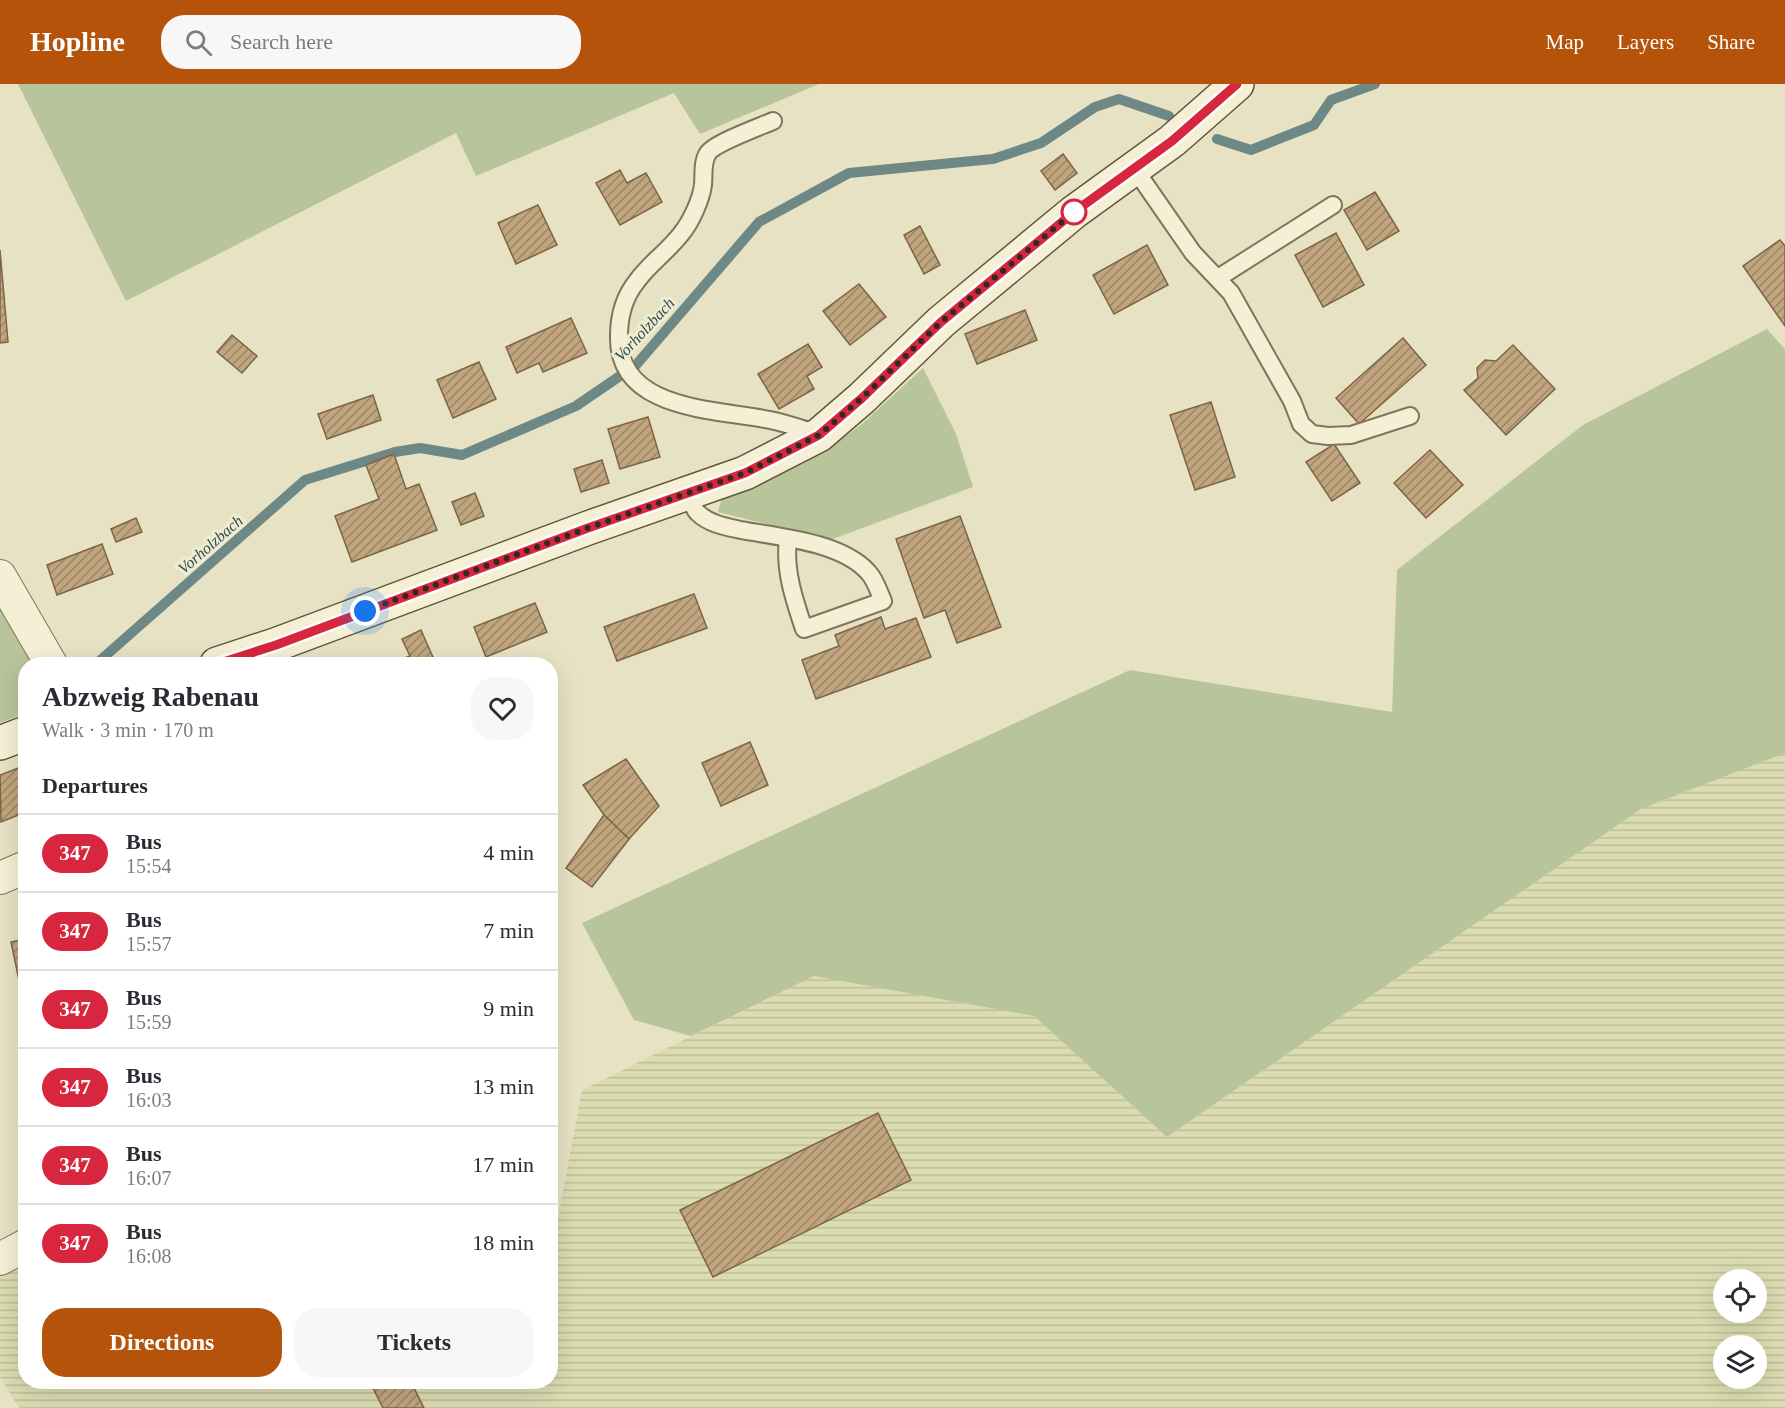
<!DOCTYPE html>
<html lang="en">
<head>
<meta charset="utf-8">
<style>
	body { margin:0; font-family:Georgia,serif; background:#f7f7f7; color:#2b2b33; height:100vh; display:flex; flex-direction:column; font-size:22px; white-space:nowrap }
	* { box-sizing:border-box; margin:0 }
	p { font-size:20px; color:#7c7c81 }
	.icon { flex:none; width:33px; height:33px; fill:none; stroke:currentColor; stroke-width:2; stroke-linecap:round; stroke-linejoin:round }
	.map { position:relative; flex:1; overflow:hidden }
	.side { position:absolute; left:18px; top:573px; width:540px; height:732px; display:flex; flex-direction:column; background:#fff; border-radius:24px; box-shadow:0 6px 24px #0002 }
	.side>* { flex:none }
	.badge { padding:0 12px; border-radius:20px; font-size:21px; line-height:39px }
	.buttons { position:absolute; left:1713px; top:1185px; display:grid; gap:12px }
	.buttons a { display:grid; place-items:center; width:54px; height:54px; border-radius:50%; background:#fff; box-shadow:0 6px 24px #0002; font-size:30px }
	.you { position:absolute; width:30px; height:30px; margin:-15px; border:4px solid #fff; border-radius:50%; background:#1a73e8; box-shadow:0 0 0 9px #1a73e833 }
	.map>.badge { position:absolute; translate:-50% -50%; box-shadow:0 0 0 3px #fff }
	h2 { padding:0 24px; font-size:22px; line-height:54px }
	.round { display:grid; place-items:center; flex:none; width:63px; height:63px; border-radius:24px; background:#f7f7f7 }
	.headline { display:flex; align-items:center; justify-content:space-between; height:102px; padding:0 24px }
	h1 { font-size:28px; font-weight:800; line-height:45px }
	.action { display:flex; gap:12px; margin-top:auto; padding:12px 24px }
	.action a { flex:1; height:69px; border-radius:24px; background:#b45309; color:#fff; font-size:24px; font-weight:800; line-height:69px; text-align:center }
	.action a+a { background:#f7f7f7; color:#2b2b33 }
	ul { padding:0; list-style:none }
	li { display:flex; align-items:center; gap:18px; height:78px; padding:0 24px; border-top:2px solid #e1e1e2 }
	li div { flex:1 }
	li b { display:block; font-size:22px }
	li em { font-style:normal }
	li .badge { min-width:66px; font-weight:700; text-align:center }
	header { display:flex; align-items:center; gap:36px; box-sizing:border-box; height:84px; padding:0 30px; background:#b45309; color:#fff }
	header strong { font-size:28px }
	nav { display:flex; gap:33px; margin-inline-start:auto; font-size:21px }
	.search { width:420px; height:54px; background:#f7f7f7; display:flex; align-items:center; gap:15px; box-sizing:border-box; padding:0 21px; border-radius:24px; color:#7c7c81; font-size:22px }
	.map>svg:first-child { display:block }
</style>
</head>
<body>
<header>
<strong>Hopline</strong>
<div class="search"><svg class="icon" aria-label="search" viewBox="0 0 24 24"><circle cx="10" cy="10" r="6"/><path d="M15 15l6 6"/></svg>Search here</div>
<nav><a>Map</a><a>Layers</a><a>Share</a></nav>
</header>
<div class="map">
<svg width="1785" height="1324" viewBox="0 0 1785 1324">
	<defs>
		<pattern id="farmland-rules" width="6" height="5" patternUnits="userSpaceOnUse" patternTransform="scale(1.5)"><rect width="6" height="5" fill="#dcdcb2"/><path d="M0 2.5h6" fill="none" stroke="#bdbd99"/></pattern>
		<pattern id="building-hatch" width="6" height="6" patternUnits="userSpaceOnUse" patternTransform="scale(1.5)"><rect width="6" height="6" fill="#c1a57e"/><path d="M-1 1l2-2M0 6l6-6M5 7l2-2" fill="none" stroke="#9d8767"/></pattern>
	</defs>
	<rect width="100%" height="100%" fill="#e7e2c4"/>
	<path fill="url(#farmland-rules)" fill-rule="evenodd" d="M 1785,669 L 1785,1324 L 19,1324 L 0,1293 L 0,1170 L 25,1154 L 26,1298 L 550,1298 L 551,1171 L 582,1006 L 814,892 L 1034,932 L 1167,1053 L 1641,725 ZM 1724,1196 L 1756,1196 L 1756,1228 L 1724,1228 ZM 1724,1262 L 1756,1262 L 1756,1294 L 1724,1294 Z"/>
	<g fill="#b8c499">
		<path d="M 18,0 L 819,0 L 700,50 L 674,9 L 476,92 L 456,49 L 126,217 Z"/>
		<path d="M 1767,245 L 1785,265 L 1785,669 L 1641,725 L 1167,1053 L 1034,932 L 814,892 L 691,952 L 634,936 L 582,839 L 1130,586 L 1392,628 L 1397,486 L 1583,341 Z"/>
		<path d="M 923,284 L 956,350 L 973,403 L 830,456 L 718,428 L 722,413 L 824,368 L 862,340 Z"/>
		<path d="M 0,518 L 38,580 L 26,580 L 25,629 L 0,639 Z"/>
	</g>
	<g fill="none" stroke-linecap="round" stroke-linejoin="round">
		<g stroke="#6d8885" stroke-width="10">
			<path d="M 1217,55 L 1251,66 L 1314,41 L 1331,16 L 1375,0"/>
			<path d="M 96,580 L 305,396 L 395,368 L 420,364 L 462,371 L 576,322 L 636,281 L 759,138 L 849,89 L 993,75 L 1041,59 L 1095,23 L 1119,15 L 1169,32"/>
		</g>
	</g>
	<g fill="url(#building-hatch)" stroke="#7c6446" stroke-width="1.5">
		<path d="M 1063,70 L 1077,89 L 1055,106 L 1041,87 Z"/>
		<path d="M 620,86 L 627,99 L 646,89 L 662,118 L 620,141 L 596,99 Z"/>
		<path d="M 1375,108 L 1399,147 L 1367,166 L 1344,126 Z"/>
		<path d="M 538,121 L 557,161 L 516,180 L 498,139 Z"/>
		<path d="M 920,142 L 940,181 L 924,190 L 904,151 Z"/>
		<path d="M 1336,149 L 1364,201 L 1323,223 L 1295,171 Z"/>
		<path d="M 1780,156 L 1785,162 L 1785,242 L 1743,182 Z"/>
		<path d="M 1147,161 L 1168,201 L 1114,230 L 1093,191 Z"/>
		<path d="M 0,166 L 8,258 L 0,259 Z"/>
		<path d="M 859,200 L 886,233 L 850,261 L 823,227 Z"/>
		<path d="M 1025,226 L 1037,256 L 977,280 L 965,250 Z"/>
		<path d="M 571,234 L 587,269 L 543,288 L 539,279 L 517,289 L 506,263 Z"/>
		<path d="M 232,251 L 257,272 L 242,289 L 217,268 Z"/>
		<path d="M 1403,254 L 1426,281 L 1359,340 L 1336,314 Z"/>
		<path d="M 808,260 L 822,283 L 807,292 L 814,305 L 779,325 L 758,290 Z"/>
		<path d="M 1513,261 L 1555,305 L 1506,351 L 1464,306 L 1478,294 L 1477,284 L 1485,276 L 1496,277 Z"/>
		<path d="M 479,278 L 496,315 L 453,334 L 437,296 Z"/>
		<path d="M 373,311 L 381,336 L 327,355 L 318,330 Z"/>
		<path d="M 1211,318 L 1235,393 L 1195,406 L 1170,331 Z"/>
		<path d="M 648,333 L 660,373 L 620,385 L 608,345 Z"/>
		<path d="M 1334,360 L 1360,399 L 1332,417 L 1306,378 Z"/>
		<path d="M 1430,366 L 1463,401 L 1426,434 L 1394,399 Z"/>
		<path d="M 394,370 L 406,405 L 419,400 L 437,446 L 352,478 L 335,432 L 379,415 L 366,381 Z"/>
		<path d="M 602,376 L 609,399 L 581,408 L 574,385 Z"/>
		<path d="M 475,409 L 484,432 L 461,441 L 452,418 Z"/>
		<path d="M 960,432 L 1001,543 L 957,559 L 945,526 L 924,534 L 896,455 Z"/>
		<path d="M 136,434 L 142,448 L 116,458 L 111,445 Z"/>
		<path d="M 102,460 L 113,490 L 57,511 L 47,481 Z"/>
		<path d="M 694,510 L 707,544 L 617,577 L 604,543 Z"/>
		<path d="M 535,519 L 547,548 L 486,573 L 474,543 Z"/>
		<path d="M 881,533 L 885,545 L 916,534 L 931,573 L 816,615 L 802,576 L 839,562 L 835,551 Z"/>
		<path d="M 421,546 L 436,580 L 389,580 L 410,572 L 402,555 Z"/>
		<path d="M 750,658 L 768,701 L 721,722 L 702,679 Z"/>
		<path d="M 626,675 L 659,722 L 629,755 L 604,731 L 583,701 Z"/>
		<path d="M 26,681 L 26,728 L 1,738 L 0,691 Z"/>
		<path d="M 604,731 L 629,755 L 592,803 L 566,784 Z"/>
		<path d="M 26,855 L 26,900 L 20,901 L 11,858 Z"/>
		<path d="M 878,1029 L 911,1096 L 713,1193 L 680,1126 Z"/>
		<path d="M 370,1298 L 411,1298 L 424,1324 L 383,1324 Z"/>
	</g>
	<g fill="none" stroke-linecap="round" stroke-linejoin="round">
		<g stroke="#80755c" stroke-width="20">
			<g id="lane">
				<path d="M 773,37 C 759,43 715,59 708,69 C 702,78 704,90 703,101 C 701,116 691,138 681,150 C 668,167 649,180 637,197 C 624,213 619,231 619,252 C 617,327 716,325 770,336 C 786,339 802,345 818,350"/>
				<path d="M 1134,84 L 1193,169 L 1231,209 L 1292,317 L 1301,340 L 1312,350 L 1328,352 L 1351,351 L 1410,332"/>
				<path d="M 1218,194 L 1333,121"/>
				<path d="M 690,408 C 692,415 693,425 698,429 C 709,440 727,443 741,446 C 779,453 841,458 868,488 C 875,495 879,508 883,517 L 804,545 C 794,515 784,486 788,455"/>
			</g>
		</g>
		<g stroke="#80755c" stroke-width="34">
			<g id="street">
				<path d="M 0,492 L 51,580"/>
				<path d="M 0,794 L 26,783"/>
				<path d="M 0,1175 L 26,1161"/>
			</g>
		</g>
		<g stroke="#615640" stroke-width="36">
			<g id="secondary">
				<path d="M 217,580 L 275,561 L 588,444 L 745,389 L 819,351 L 862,314 L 941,238 L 1074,128 L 1172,57 L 1237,0"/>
				<path d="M 0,659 L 26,649"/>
			</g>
		</g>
		<use href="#lane" stroke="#f4efd5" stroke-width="16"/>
		<use href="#street" stroke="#f4efd5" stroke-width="32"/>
		<use href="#secondary" stroke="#f4efd5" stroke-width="33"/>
	</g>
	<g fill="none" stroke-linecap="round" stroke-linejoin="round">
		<g stroke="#fff" stroke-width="14">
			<path id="line" d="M 217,580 L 276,561 L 588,444 L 745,389 L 819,351 L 862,314 L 941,238 L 1074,128 L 1172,57 L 1237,0"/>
		</g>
		<use href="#line" stroke="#d7263d" stroke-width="9"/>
		<path stroke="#312b1f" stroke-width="6" stroke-dasharray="0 10.8" d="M 365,527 L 588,444 L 745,389 L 819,351 L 862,314 L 941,238 L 1074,128"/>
	</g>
	<circle fill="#fff" stroke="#d7263d" stroke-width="3" cx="1074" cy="128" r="12"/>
	<g text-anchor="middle" stroke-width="6" stroke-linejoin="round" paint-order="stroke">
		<g font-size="16" font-style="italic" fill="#304c4f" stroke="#f0ecd2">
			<text transform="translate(644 245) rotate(-47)" y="6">Vorholzbach</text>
			<text transform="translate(210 460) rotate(-41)" y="6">Vorholzbach</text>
		</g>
	</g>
</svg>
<div class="buttons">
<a><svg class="icon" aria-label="locate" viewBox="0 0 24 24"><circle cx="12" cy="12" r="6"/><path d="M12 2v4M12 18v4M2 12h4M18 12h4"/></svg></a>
<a><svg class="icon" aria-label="layers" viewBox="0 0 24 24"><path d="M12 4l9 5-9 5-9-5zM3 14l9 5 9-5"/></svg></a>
</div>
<div class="you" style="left:365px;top:527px"></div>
<section class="side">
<div class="headline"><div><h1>Abzweig Rabenau</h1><p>Walk · 3 min · 170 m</p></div><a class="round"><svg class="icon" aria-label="heart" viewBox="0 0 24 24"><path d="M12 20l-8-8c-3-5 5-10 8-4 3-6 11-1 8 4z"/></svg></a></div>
<h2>Departures</h2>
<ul>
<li><span class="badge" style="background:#d7263d;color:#fff">347</span><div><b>Bus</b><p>15:54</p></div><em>4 min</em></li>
<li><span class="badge" style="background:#d7263d;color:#fff">347</span><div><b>Bus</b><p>15:57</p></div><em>7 min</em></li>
<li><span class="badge" style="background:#d7263d;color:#fff">347</span><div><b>Bus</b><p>15:59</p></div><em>9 min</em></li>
<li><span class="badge" style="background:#d7263d;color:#fff">347</span><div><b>Bus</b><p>16:03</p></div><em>13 min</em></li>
<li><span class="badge" style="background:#d7263d;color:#fff">347</span><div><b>Bus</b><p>16:07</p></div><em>17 min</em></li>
<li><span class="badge" style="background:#d7263d;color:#fff">347</span><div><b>Bus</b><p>16:08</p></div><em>18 min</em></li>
</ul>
<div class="action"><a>Directions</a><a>Tickets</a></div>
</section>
</div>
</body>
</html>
